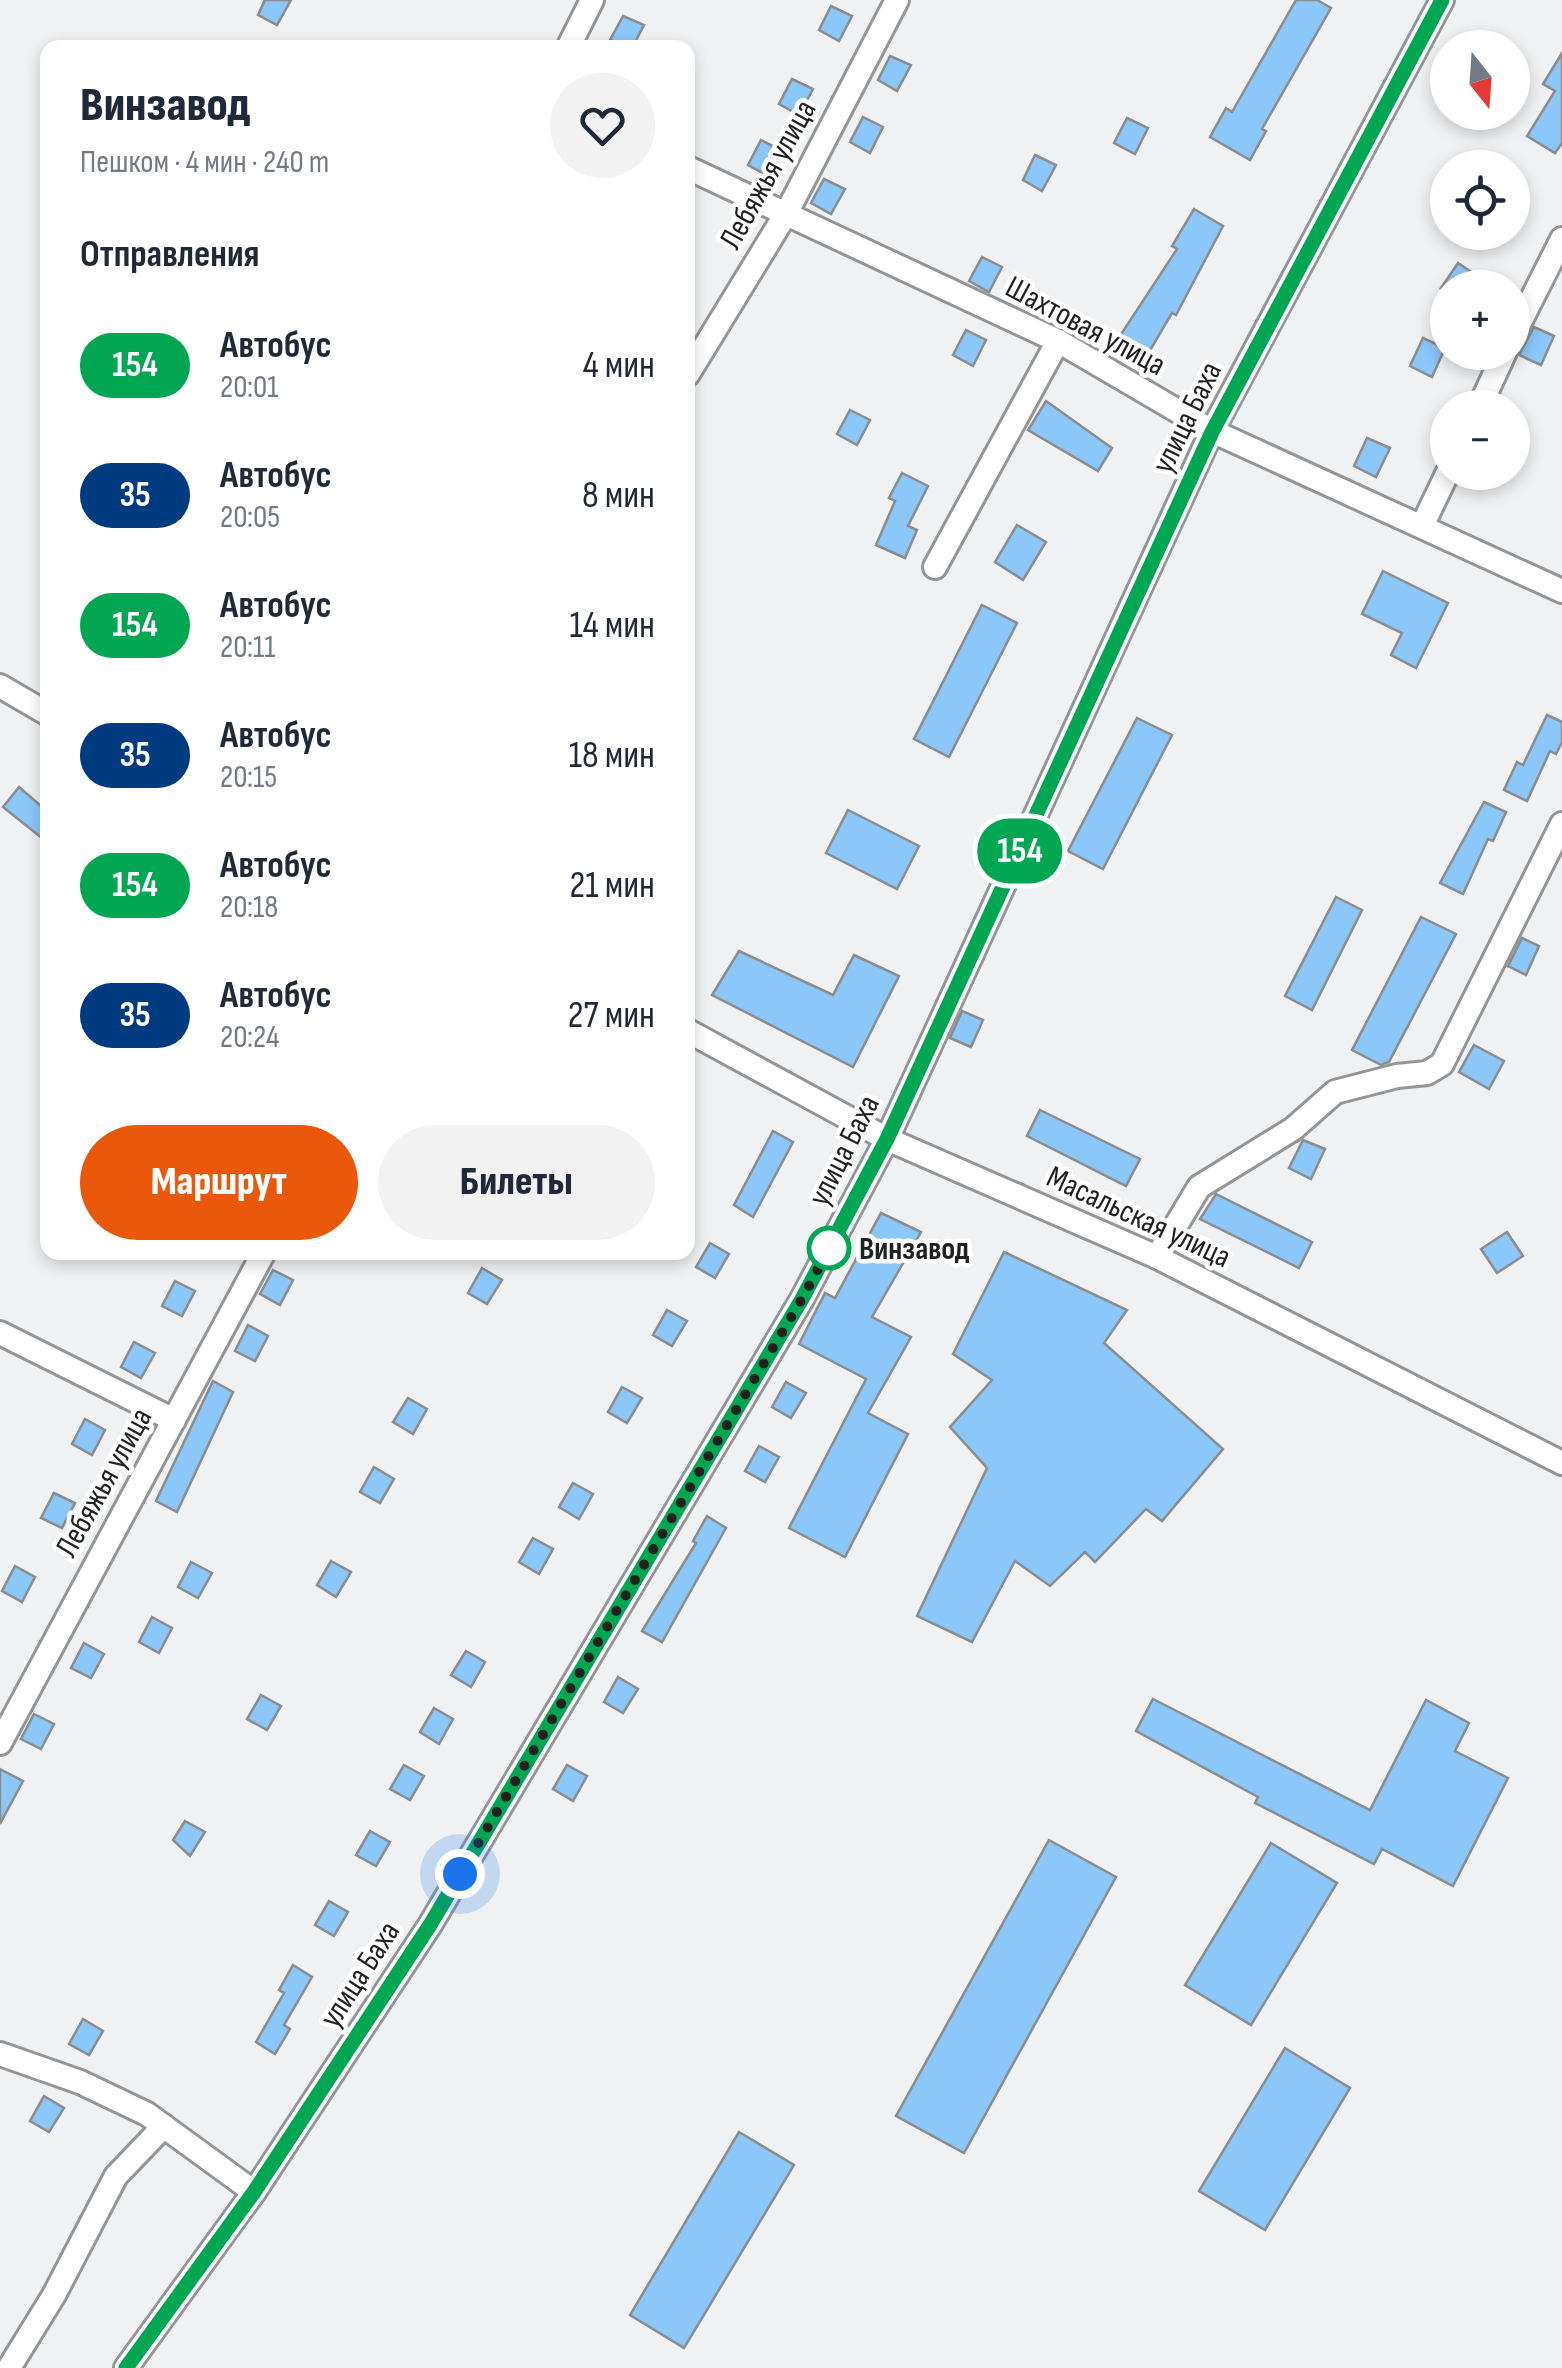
<!DOCTYPE html>
<html lang="ru">
<head>
<meta charset="utf-8">
<style>
	body { margin:0; font-family:"Sofia Sans Condensed",sans-serif; background:#f2f2f3; color:#1f2937; height:100vh; display:flex; flex-direction:column; font-size:38px; white-space:nowrap }
	* { box-sizing:border-box; margin:0 }
	p { font-size:32px; color:#747a83 }
	.icon { flex:none; width:55px; height:55px; fill:none; stroke:currentColor; stroke-width:2; stroke-linecap:round; stroke-linejoin:round }
	.map { position:relative; flex:1; overflow:hidden }
	.side { position:absolute; left:40px; top:40px; width:655px; height:1220px; display:flex; flex-direction:column; background:#fff; border-radius:20px; box-shadow:0 5px 15px #0003 }
	.side>* { flex:none }
	.badge { padding:0 20px; border-radius:32px; font-size:35px; line-height:65px }
	.needle { width:65px; rotate:163deg }
	.buttons { position:absolute; left:1430px; top:30px; display:grid; gap:20px }
	.buttons a { display:grid; place-items:center; width:100px; height:100px; border-radius:50%; background:#fff; box-shadow:0 5px 15px #0003; font-size:50px }
	.you { position:absolute; width:50px; height:50px; margin:-25px; border:8px solid #fff; border-radius:50%; background:#1a73e8; box-shadow:0 0 0 15px #1a73e833 }
	.map>.badge { position:absolute; translate:-50% -50%; box-shadow:0 0 0 5px #fff }
	h2 { padding:0 40px; font-size:38px; line-height:90px }
	.round { display:grid; place-items:center; flex:none; width:105px; height:105px; border-radius:52px; background:#f2f2f3 }
	.overview { display:flex; align-items:center; justify-content:space-between; height:170px; padding:0 40px }
	h1 { font-size:48px; font-weight:800; line-height:75px }
	.action { display:flex; gap:20px; margin-top:auto; padding:20px 40px }
	.action a { flex:1; height:115px; border-radius:60px; background:#ea580c; color:#fff; font-size:40px; font-weight:800; line-height:115px; text-align:center }
	.action a+a { background:#f2f2f3; color:#1f2937 }
	ul { padding:0; list-style:none }
	li { display:flex; align-items:center; gap:30px; height:130px; padding:0 40px }
	li div { flex:1 }
	li b { display:block; font-size:38px }
	li em { font-style:normal }
	li .badge { min-width:110px; font-weight:700; text-align:center }
	.map>svg:first-child { display:block }
</style>
</head>
<body>
<div class="map">
<svg width="1562" height="2368" viewBox="0 0 1562 2368">
	<rect width="100%" height="100%" fill="#eff1f3"/>
	<g fill="#8bc7f9" stroke="#8a8c8d" stroke-width="2.5">
		<path d="M 265,0 L 291,0 L 277,25 L 258,15 Z"/>
		<path d="M 1296,0 L 1317,0 L 1331,8 L 1262,129 L 1266,131 L 1250,160 L 1210,137 L 1226,108 L 1232,112 Z"/>
		<path d="M 831,6 L 852,16 L 839,41 L 819,30 Z"/>
		<path d="M 623,16 L 644,25 L 632,48 L 610,40 Z"/>
		<path d="M 1562,53 L 1562,143 L 1555,153 L 1527,136 L 1555,91 L 1543,84 Z"/>
		<path d="M 890,56 L 911,65 L 897,91 L 878,80 Z"/>
		<path d="M 792,79 L 813,89 L 799,115 L 779,104 Z"/>
		<path d="M 863,117 L 883,127 L 870,153 L 850,142 Z"/>
		<path d="M 1127,118 L 1148,128 L 1135,154 L 1114,143 Z"/>
		<path d="M 761,140 L 782,151 L 768,176 L 748,165 Z"/>
		<path d="M 1035,155 L 1056,165 L 1042,191 L 1023,180 Z"/>
		<path d="M 824,179 L 845,189 L 831,214 L 811,203 Z"/>
		<path d="M 1194,209 L 1223,226 L 1176,315 L 1172,313 L 1139,369 L 1110,351 L 1177,249 L 1172,246 Z"/>
		<path d="M 982,257 L 1002,267 L 989,292 L 969,281 Z"/>
		<path d="M 1458,263 L 1479,277 L 1471,288 L 1441,288 Z"/>
		<path d="M 1534,327 L 1554,336 L 1541,365 L 1519,355 Z"/>
		<path d="M 966,330 L 986,340 L 973,366 L 953,355 Z"/>
		<path d="M 1423,338 L 1445,348 L 1432,377 L 1410,366 Z"/>
		<path d="M 1046,401 L 1112,448 L 1098,471 L 1028,430 Z"/>
		<path d="M 850,410 L 870,420 L 857,445 L 837,434 Z"/>
		<path d="M 1367,438 L 1390,448 L 1376,477 L 1354,466 Z"/>
		<path d="M 902,473 L 928,486 L 908,526 L 917,530 L 905,558 L 876,545 L 895,501 L 889,498 Z"/>
		<path d="M 1017,525 L 1046,542 L 1023,580 L 995,562 Z"/>
		<path d="M 1383,571 L 1448,603 L 1416,668 L 1391,655 L 1402,633 L 1362,614 Z"/>
		<path d="M 982,605 L 1017,623 L 949,757 L 914,739 Z"/>
		<path d="M 1547,715 L 1562,722 L 1562,742 L 1556,754 L 1550,751 L 1527,801 L 1504,790 L 1517,762 L 1523,765 Z"/>
		<path d="M 1137,718 L 1172,735 L 1103,869 L 1068,851 Z"/>
		<path d="M 19,787 L 48,812 L 48,843 L 3,807 Z"/>
		<path d="M 1484,802 L 1506,812 L 1493,841 L 1488,839 L 1463,894 L 1440,883 Z"/>
		<path d="M 848,810 L 919,846 L 897,889 L 826,853 Z"/>
		<path d="M 1336,897 L 1362,910 L 1312,1010 L 1285,996 Z"/>
		<path d="M 1421,917 L 1456,934 L 1389,1062 L 1381,1065 L 1352,1050 Z"/>
		<path d="M 1522,938 L 1539,946 L 1526,975 L 1508,966 Z"/>
		<path d="M 739,951 L 833,995 L 854,955 L 899,976 L 853,1067 L 712,995 Z"/>
		<path d="M 962,1011 L 983,1020 L 971,1047 L 950,1038 Z"/>
		<path d="M 1474,1045 L 1504,1061 L 1489,1089 L 1459,1072 Z"/>
		<path d="M 1040,1110 L 1140,1159 L 1126,1186 L 1027,1136 Z"/>
		<path d="M 773,1131 L 793,1142 L 753,1217 L 734,1205 Z"/>
		<path d="M 1303,1140 L 1325,1149 L 1311,1179 L 1289,1168 Z"/>
		<path d="M 1216,1194 L 1312,1242 L 1299,1268 L 1200,1219 Z"/>
		<path d="M 881,1213 L 921,1232 L 872,1317 L 911,1337 L 868,1413 L 908,1434 L 845,1557 L 789,1528 L 866,1379 L 799,1344 L 825,1293 L 835,1298 Z"/>
		<path d="M 1507,1232 L 1523,1256 L 1497,1273 L 1481,1249 Z"/>
		<path d="M 710,1243 L 729,1254 L 715,1278 L 696,1267 Z"/>
		<path d="M 1004,1252 L 1127,1310 L 1104,1343 L 1223,1449 L 1162,1521 L 1146,1509 L 1095,1562 L 1085,1552 L 1050,1586 L 1015,1561 L 972,1642 L 917,1616 L 987,1468 L 950,1427 L 992,1380 L 953,1354 Z"/>
		<path d="M 482,1268 L 502,1280 L 487,1304 L 468,1293 Z"/>
		<path d="M 273,1270 L 293,1280 L 280,1305 L 260,1294 Z"/>
		<path d="M 175,1281 L 195,1291 L 182,1316 L 162,1306 Z"/>
		<path d="M 667,1310 L 687,1321 L 672,1346 L 653,1335 Z"/>
		<path d="M 248,1325 L 268,1336 L 255,1361 L 235,1351 Z"/>
		<path d="M 134,1342 L 155,1353 L 141,1378 L 121,1367 Z"/>
		<path d="M 213,1381 L 233,1392 L 177,1512 L 156,1501 Z"/>
		<path d="M 786,1382 L 806,1393 L 791,1418 L 772,1407 Z"/>
		<path d="M 622,1387 L 642,1398 L 627,1423 L 608,1412 Z"/>
		<path d="M 408,1398 L 427,1409 L 413,1434 L 393,1422 Z"/>
		<path d="M 85,1419 L 105,1430 L 92,1455 L 72,1444 Z"/>
		<path d="M 759,1446 L 779,1457 L 765,1482 L 745,1471 Z"/>
		<path d="M 374,1467 L 394,1479 L 380,1503 L 360,1492 Z"/>
		<path d="M 573,1483 L 593,1494 L 579,1519 L 559,1507 Z"/>
		<path d="M 54,1493 L 75,1503 L 62,1528 L 41,1518 Z"/>
		<path d="M 707,1516 L 726,1528 L 662,1642 L 642,1631 L 696,1543 L 693,1541 Z"/>
		<path d="M 533,1538 L 553,1549 L 539,1574 L 519,1562 Z"/>
		<path d="M 331,1561 L 351,1572 L 336,1597 L 317,1585 Z"/>
		<path d="M 191,1562 L 212,1573 L 198,1598 L 178,1587 Z"/>
		<path d="M 15,1566 L 35,1577 L 22,1602 L 2,1591 Z"/>
		<path d="M 152,1617 L 172,1628 L 159,1653 L 139,1642 Z"/>
		<path d="M 84,1643 L 104,1654 L 91,1678 L 71,1668 Z"/>
		<path d="M 466,1651 L 485,1662 L 471,1687 L 451,1675 Z"/>
		<path d="M 618,1677 L 638,1689 L 623,1713 L 604,1702 Z"/>
		<path d="M 261,1695 L 281,1706 L 267,1730 L 247,1719 Z"/>
		<path d="M 1153,1699 L 1370,1810 L 1426,1700 L 1469,1723 L 1455,1751 L 1508,1778 L 1453,1886 L 1382,1849 L 1374,1864 L 1255,1803 L 1258,1797 L 1136,1731 Z"/>
		<path d="M 434,1708 L 453,1719 L 439,1744 L 420,1732 Z"/>
		<path d="M 34,1714 L 54,1724 L 41,1749 L 21,1739 Z"/>
		<path d="M 404,1765 L 424,1776 L 410,1800 L 390,1789 Z"/>
		<path d="M 567,1765 L 587,1776 L 573,1801 L 553,1789 Z"/>
		<path d="M 0,1769 L 23,1781 L 0,1824 Z"/>
		<path d="M 185,1821 L 205,1832 L 190,1856 L 173,1840 Z"/>
		<path d="M 370,1831 L 390,1842 L 376,1866 L 356,1855 Z"/>
		<path d="M 1049,1840 L 1116,1877 L 964,2153 L 896,2116 Z"/>
		<path d="M 1271,1843 L 1337,1883 L 1251,2025 L 1185,1985 Z"/>
		<path d="M 329,1901 L 348,1912 L 334,1936 L 315,1925 Z"/>
		<path d="M 293,1965 L 312,1977 L 284,2025 L 290,2029 L 275,2054 L 256,2042 L 284,1993 L 279,1990 Z"/>
		<path d="M 83,2019 L 103,2031 L 89,2055 L 69,2044 Z"/>
		<path d="M 1285,2048 L 1350,2088 L 1265,2230 L 1199,2191 Z"/>
		<path d="M 44,2096 L 64,2108 L 49,2132 L 30,2121 Z"/>
		<path d="M 739,2132 L 794,2165 L 684,2348 L 630,2315 Z"/>
	</g>
	<g fill="none" stroke-linecap="round" stroke-linejoin="round">
		<g stroke="#939596" stroke-width="28">
			<g id="minor">
				<path d="M 568,48 L 592,0"/>
				<path d="M 688,168 L 1058,341 L 1212,431 L 1562,591"/>
				<path d="M 1512,338 L 1562,239"/>
				<path d="M 688,374 L 787,212 L 897,0"/>
				<path d="M 1479,408 L 1505,352"/>
				<path d="M 1422,526 L 1448,472"/>
				<path d="M 935,567 L 1058,341"/>
				<path d="M 0,686 L 48,714"/>
				<path d="M 688,1031 L 887,1139 L 1157,1257 L 1562,1463"/>
				<path d="M 1157,1257 L 1199,1187 L 1293,1129 L 1335,1092 L 1397,1076 L 1427,1073 L 1442,1064 L 1562,824"/>
				<path d="M 0,1333 L 174,1420"/>
				<path d="M 0,1743 L 264,1252"/>
				<path d="M 0,2054 L 80,2082 L 147,2114 L 254,2192"/>
				<path d="M 9,2368 L 54,2295 L 116,2176 L 164,2126"/>
				<path d="M 126,2368 L 254,2192 L 430,1925 L 802,1299 L 887,1139 L 1212,431 L 1442,0"/>
			</g>
		</g>
		<use href="#minor" stroke="#fff" stroke-width="22"/>
	</g>
	<g fill="none" stroke-linecap="round" stroke-linejoin="round">
		<g stroke="#fff" stroke-width="22">
			<path id="line" d="M 126,2368 L 254,2192 L 430,1925 L 802,1299 L 887,1139 L 1212,432 L 1442,0"/>
		</g>
		<use href="#line" stroke="#00a651" stroke-width="15"/>
		<path stroke="#1f2020" stroke-width="10" stroke-dasharray="0 18" d="M 460,1874 L 802,1299 L 836,1235 L 829,1248"/>
	</g>
	<circle fill="#fff" stroke="#00a651" stroke-width="5" cx="829" cy="1248" r="20"/>
	<g text-anchor="middle" stroke-width="9" stroke-linejoin="round" paint-order="stroke">
		<g font-size="32" fill="#1f2020" stroke="#fff">
			<text transform="translate(767 174) rotate(-61)" y="11">Лебяжья улица</text>
			<text transform="translate(1086 325) rotate(28)" y="11">Шахтовая улица</text>
			<text transform="translate(1186 417) rotate(-64)" y="11">улица Баха</text>
			<text transform="translate(843 1150) rotate(-63)" y="11">улица Баха</text>
			<text transform="translate(1139 1216) rotate(25)" y="11">Масальская улица</text>
			<text transform="translate(103 1482) rotate(-61)" y="11">Лебяжья улица</text>
			<text transform="translate(359 1974) rotate(-57)" y="11">улица Баха</text>
		</g>
		<g font-size="32" font-weight="bold" fill="#1f2020" stroke="#fff" text-anchor="start">
			<text x="859" y="1259">Винзавод</text>
		</g>
	</g>
</svg>
<div class="buttons">
<a><svg class="needle" viewBox="-14 -14 28 28"><path d="M0-13l5 13h-10z" fill="#e53935"/><path d="M0 13l5-13h-10z" fill="#747a83"/></svg></a>
<a><svg class="icon" aria-label="locate" viewBox="0 0 24 24"><circle cx="12" cy="12" r="6"/><path d="M12 2v4M12 18v4M2 12h4M18 12h4"/></svg></a>
<a>+</a>
<a>−</a>
</div>
<div class="you" style="left:460px;top:1874px"></div>
<b class="badge" style="left:1020px;top:851px;background:#00a651;color:#fff">154</b>
<section class="side">
<div class="overview"><div><h1>Винзавод</h1><p>Пешком · 4 мин · 240 m</p></div><a class="round"><svg class="icon" aria-label="heart" viewBox="0 0 24 24"><path d="M12 20l-8-8c-3-5 5-10 8-4 3-6 11-1 8 4z"/></svg></a></div>
<h2>Отправления</h2>
<ul>
<li><span class="badge" style="background:#00a651;color:#fff">154</span><div><b>Автобус</b><p>20:01</p></div><em>4 мин</em></li>
<li><span class="badge" style="background:#003b80;color:#fff">35</span><div><b>Автобус</b><p>20:05</p></div><em>8 мин</em></li>
<li><span class="badge" style="background:#00a651;color:#fff">154</span><div><b>Автобус</b><p>20:11</p></div><em>14 мин</em></li>
<li><span class="badge" style="background:#003b80;color:#fff">35</span><div><b>Автобус</b><p>20:15</p></div><em>18 мин</em></li>
<li><span class="badge" style="background:#00a651;color:#fff">154</span><div><b>Автобус</b><p>20:18</p></div><em>21 мин</em></li>
<li><span class="badge" style="background:#003b80;color:#fff">35</span><div><b>Автобус</b><p>20:24</p></div><em>27 мин</em></li>
</ul>
<div class="action"><a>Маршрут</a><a>Билеты</a></div>
</section>
</div>
</body>
</html>
